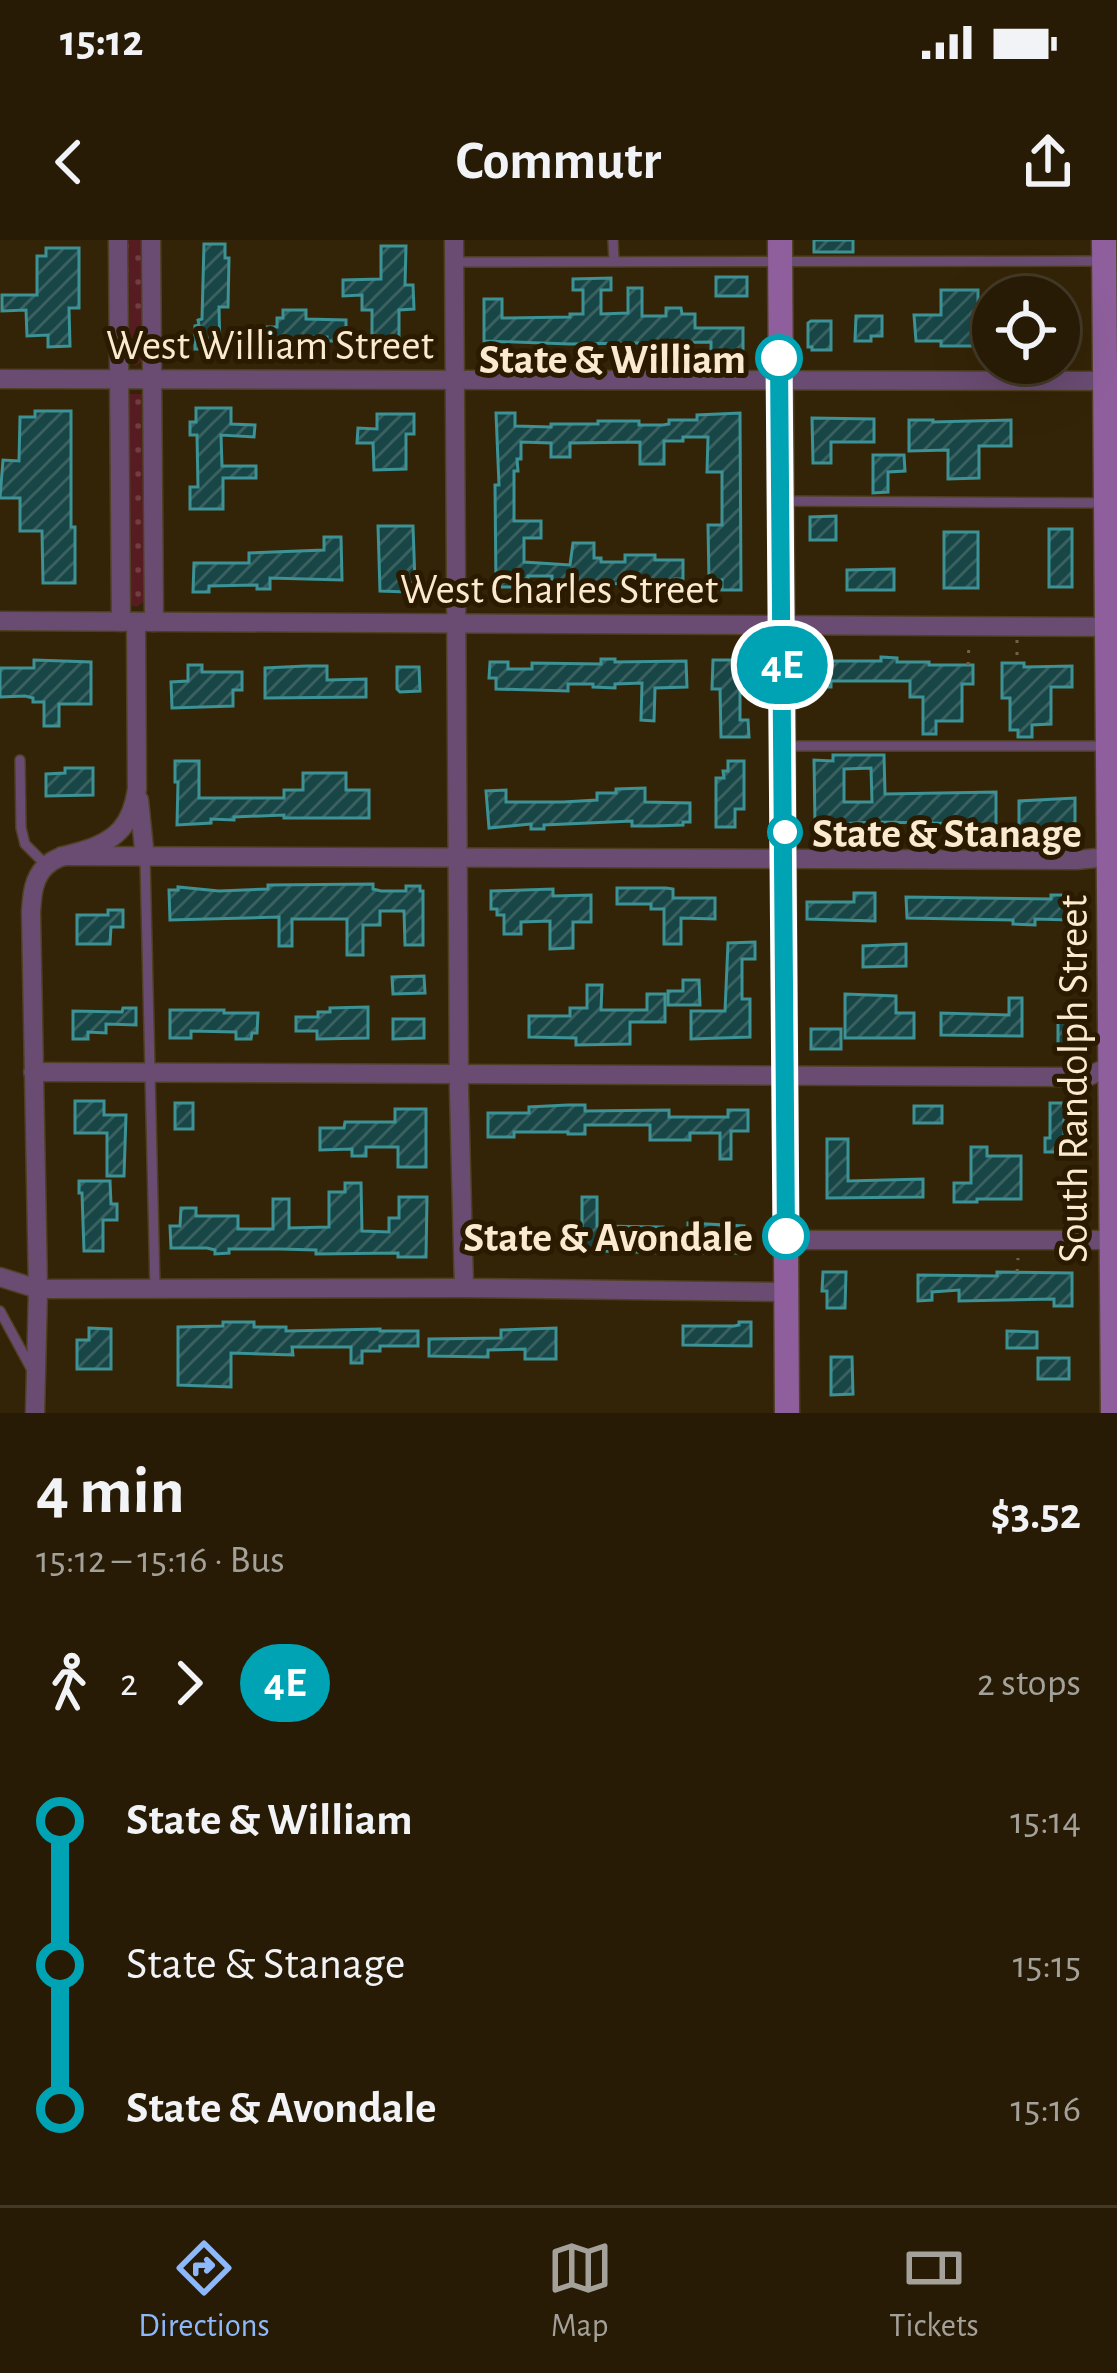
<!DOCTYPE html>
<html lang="en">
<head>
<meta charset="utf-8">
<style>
	body { margin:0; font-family:"Alegreya Sans",sans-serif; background:#2f240f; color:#f1f3f6; height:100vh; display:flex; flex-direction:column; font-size:45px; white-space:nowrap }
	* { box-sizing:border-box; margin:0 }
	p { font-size:39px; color:#a4a19a }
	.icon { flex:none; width:66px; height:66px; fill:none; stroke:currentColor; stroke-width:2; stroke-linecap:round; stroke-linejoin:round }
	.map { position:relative; height:1173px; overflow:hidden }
	.sheet { display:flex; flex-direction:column; background:#271b05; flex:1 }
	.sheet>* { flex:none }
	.badge { padding:0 24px; border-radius:39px; font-size:42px; line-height:78px }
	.tools { position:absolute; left:972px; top:36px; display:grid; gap:24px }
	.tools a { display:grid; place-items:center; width:108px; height:108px; border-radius:50%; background:#271b05; box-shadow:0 12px 48px #0002,0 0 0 3px #433927; font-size:60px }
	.map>.badge { position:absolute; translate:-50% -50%; box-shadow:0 0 0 6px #fff }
	.legs { display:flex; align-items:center; gap:18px; height:132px; padding:0 36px; font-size:39px }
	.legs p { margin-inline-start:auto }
	.headline { display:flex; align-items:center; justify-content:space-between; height:204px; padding:0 36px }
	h1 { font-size:66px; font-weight:700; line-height:90px }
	ul { padding:0 36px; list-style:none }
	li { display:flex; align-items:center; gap:42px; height:144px; font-size:45px }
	li i { display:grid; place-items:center; width:18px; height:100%; margin:0 15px; background:currentColor }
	li i::after { content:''; width:30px; height:30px; margin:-15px; border:9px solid; border-radius:50%; background:#271b05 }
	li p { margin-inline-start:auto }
	li:first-child i { background:linear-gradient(#0000 50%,currentColor 0) }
	li:last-child i { background:linear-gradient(currentColor 50%,#0000 0) }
	.status { display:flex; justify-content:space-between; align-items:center; height:84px; padding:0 60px; background:#271b05; direction:ltr }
	.status svg { height:33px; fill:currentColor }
	header { display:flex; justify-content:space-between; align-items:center; height:156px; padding:0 36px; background:#271b05; font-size:54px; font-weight:700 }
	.dock { display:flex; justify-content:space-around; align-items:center; height:168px; border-top:3px solid #433927; background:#271b05; font-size:33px; color:#a4a19a }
	.dock a { display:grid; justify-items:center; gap:6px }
	.dock .selected { color:#8db9fc }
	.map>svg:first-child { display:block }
</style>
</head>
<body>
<div class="status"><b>15:12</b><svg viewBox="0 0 49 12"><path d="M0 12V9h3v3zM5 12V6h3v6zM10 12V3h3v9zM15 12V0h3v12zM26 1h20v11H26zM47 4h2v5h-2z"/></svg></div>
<header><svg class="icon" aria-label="back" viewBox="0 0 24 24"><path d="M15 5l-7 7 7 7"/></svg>Commutr<svg class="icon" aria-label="share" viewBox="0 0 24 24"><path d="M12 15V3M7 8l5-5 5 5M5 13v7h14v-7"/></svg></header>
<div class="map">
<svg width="1117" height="1173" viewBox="0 0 1117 1173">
	<defs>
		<pattern id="park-dots" width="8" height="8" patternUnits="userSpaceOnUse" patternTransform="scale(3)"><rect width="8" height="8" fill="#571c21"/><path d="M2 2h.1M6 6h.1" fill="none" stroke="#703d40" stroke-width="1.8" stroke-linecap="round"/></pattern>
		<pattern id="building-hatch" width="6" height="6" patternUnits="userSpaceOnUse" patternTransform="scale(3)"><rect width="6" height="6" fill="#184647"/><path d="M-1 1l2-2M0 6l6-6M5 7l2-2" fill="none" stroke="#3a6160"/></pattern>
	</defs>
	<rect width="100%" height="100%" fill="#342407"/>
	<g fill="url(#park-dots)">
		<path d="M 124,0 L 145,0 L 143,121 L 136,125 L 128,123 L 124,116 Z"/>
		<path d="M 128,154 L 142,154 L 146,161 L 145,361 L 136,367 L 129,364 L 124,161 Z"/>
	</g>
	<g fill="url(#building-hatch)" stroke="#3c9295" stroke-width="3" fill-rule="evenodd">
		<rect x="814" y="0" width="39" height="12"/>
		<path d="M 204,4 L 225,4 L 225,18 L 229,18 L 228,67 L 219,67 L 220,109 L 195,109 L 195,86 L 199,85 L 198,80 L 202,79 Z"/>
		<path d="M 381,6 L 406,6 L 405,45 L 413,45 L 414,69 L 399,70 L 399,108 L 372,108 L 372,70 L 362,70 L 362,55 L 343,56 L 343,40 L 381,39 Z"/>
		<path d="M 46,8 L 79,8 L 79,68 L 69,68 L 70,106 L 48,107 L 48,95 L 27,96 L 26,70 L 2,71 L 2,55 L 37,55 L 37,16 L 46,16 Z"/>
		<rect x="716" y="37" width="31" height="19"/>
		<path d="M 611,38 L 611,50 L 601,50 L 601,74 L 628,73 L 628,48 L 642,48 L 642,76 L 666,76 L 666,68 L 681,68 L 682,74 L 695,74 L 695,88 L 743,88 L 743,112 L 711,112 L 711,102 L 570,104 L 484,101 L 484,59 L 502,59 L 502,78 L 570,77 L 570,74 L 583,74 L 583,50 L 573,50 L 573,39 Z"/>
		<path d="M 941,50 L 978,50 L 978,79 L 993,79 L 993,102 L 978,102 L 978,106 L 941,106 L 941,101 L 916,101 L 914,75 L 941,75 Z"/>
		<path d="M 283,70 L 306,70 L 306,79 L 346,80 L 346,101 L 327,101 L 327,97 L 298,97 L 298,106 L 247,104 L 247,87 L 277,87 L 277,78 L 283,78 Z"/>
		<path d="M 856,76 L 882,76 L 882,96 L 871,96 L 871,101 L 855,101 Z"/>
		<path d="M 811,81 L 831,81 L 831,110 L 812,110 L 812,107 L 808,107 L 808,83 Z"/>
		<path d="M 196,168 L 231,168 L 231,184 L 255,185 L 254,197 L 221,195 L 222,226 L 256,226 L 256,238 L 223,238 L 223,269 L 190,269 L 190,247 L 198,247 L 197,195 L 190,195 L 190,182 L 196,182 Z"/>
		<path d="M 35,171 L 71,171 L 71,287 L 75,287 L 75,343 L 43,343 L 42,291 L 20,291 L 20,258 L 0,258 L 3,220 L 19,221 L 20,177 L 35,177 Z"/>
		<path d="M 496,173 L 515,173 L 515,186 L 551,187 L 551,184 L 598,184 L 598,181 L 639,181 L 639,185 L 663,185 L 669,184 L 669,180 L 697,180 L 697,175 L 740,173 L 741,350 L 722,350 L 722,340 L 709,340 L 708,285 L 722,285 L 722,232 L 707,232 L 708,197 L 683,197 L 683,201 L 664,201 L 664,224 L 640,224 L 640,202 L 570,203 L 570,217 L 551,217 L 551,203 L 521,202 L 521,219 L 517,219 L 518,231 L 514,231 L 514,281 L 541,281 L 541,298 L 524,298 L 524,322 L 570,325 L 573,303 L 594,303 L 594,318 L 601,318 L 601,322 L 625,322 L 625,315 L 655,315 L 655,320 L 683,320 L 683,339 L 675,339 L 675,343 L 576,344 L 552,343 L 552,336 L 528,336 L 528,339 L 515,339 L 515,347 L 496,347 L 495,245 L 499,245 Z"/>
		<path d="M 377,174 L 414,174 L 414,194 L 406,194 L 406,229 L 374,230 L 373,203 L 357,203 L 358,188 L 377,189 Z"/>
		<path d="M 812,178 L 874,179 L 874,202 L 831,202 L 831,223 L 813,223 Z"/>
		<path d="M 909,180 L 933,180 L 933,182 L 1011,180 L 1011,206 L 979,206 L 979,238 L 948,239 L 948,210 L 909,211 Z"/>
		<path d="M 873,215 L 904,215 L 905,231 L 888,232 L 888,252 L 873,253 Z"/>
		<path d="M 836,276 L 836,300 L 810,300 L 810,277 Z"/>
		<path d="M 378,286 L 413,286 L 415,343 L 407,343 L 407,352 L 380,351 Z"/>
		<rect x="1049" y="289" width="23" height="58"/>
		<rect x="944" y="292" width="34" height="56"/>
		<path d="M 324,297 L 341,297 L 342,340 L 270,338 L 270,349 L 257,349 L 257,345 L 209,346 L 209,352 L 193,352 L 194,323 L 249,323 L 249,313 L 324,310 Z"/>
		<path d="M 894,329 L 894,350 L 847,350 L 847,330 Z"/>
		<path d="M 881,417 L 897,418 L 897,422 L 929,422 L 929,425 L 973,425 L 973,444 L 962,444 L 962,481 L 936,481 L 936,494 L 923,494 L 923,457 L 910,457 L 910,441 L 831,441 L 831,447 L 810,447 L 809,421 L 881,421 Z"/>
		<path d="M 601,419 L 615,419 L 615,422 L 686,421 L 687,447 L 655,448 L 654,481 L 641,480 L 642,443 L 615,444 L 615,448 L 593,447 L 593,444 L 568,444 L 568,451 L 496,449 L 496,438 L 489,438 L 490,422 L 508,422 L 508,429 L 532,429 L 532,423 L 601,424 Z"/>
		<path d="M 34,420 L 91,422 L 91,464 L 59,464 L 59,486 L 44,486 L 44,462 L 33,462 L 33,458 L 25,456 L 0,457 L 0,428 L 34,428 Z"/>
		<path d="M 713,420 L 743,420 L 743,435 L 740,435 L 740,480 L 748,480 L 749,497 L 721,497 L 720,449 L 712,449 Z"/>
		<path d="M 1002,423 L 1024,423 L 1024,427 L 1072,426 L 1072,447 L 1051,447 L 1051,484 L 1032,485 L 1032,497 L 1018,497 L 1018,490 L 1010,490 L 1010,458 L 1002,458 Z"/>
		<path d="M 188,425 L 202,425 L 202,432 L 242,432 L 242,450 L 233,450 L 233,466 L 172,468 L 171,442 L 188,441 Z"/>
		<path d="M 306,426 L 327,426 L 327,440 L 366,439 L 366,457 L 265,458 L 265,428 Z"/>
		<path d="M 397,427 L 419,427 L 420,451 L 400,452 L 397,449 Z"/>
		<path d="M 833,515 L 884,515 L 885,554 L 996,552 L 996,587 L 976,587 L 976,584 L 876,582 L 815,585 L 814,520 L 833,521 ZM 871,528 L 872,562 L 844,562 L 844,529 Z"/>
		<path d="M 175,521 L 199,521 L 199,558 L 284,558 L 284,550 L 303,550 L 303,533 L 346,533 L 346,550 L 369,550 L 369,578 L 284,578 L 284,575 L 234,577 L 234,580 L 211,579 L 211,583 L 177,585 L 178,542 L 175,542 Z"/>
		<path d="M 728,521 L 744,521 L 744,569 L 735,569 L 735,587 L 716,587 L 716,538 L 724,538 L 723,531 L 728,531 Z"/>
		<path d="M 65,528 L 93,528 L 93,555 L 46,556 L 46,534 L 65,533 Z"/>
		<path d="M 645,548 L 645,562 L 690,563 L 690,582 L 683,582 L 683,585 L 654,586 L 632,586 L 632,581 L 544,585 L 544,589 L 531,589 L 531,584 L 489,588 L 486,551 L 506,550 L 506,562 L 563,562 L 597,560 L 597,553 L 616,553 L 616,549 Z"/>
		<path d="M 1075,558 L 1075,588 L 1019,592 L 1019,561 Z"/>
		<path d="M 373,644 L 373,649 L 381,651 L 406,651 L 406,646 L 420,646 L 420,651 L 423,651 L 423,705 L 405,705 L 404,671 L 380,671 L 380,685 L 363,685 L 363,715 L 347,715 L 347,679 L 292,679 L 292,706 L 279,706 L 279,677 L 170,680 L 169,650 L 178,650 L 178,647 L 219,651 L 268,649 L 268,645 Z"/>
		<path d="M 617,648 L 666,648 L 673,649 L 673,658 L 715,658 L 715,679 L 681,678 L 681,704 L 664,704 L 664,669 L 651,669 L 651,664 L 617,664 Z"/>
		<path d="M 553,649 L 553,656 L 591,655 L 591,682 L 573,682 L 573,708 L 550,709 L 550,681 L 521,682 L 521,694 L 504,694 L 504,675 L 497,675 L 497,669 L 491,669 L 491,651 Z"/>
		<path d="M 854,653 L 875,653 L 875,681 L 807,679 L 807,662 L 854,662 Z"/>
		<path d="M 1051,655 L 1070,655 L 1070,680 L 1035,679 L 1035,685 L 1013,684 L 1013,680 L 907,678 L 906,657 L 1051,659 Z"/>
		<path d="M 108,670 L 123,670 L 123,687 L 111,687 L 110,704 L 77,704 L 77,675 L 108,675 Z"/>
		<path d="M 755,702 L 755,719 L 742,719 L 742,759 L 750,759 L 750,797 L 691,799 L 691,771 L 725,771 L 728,703 Z"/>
		<path d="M 906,704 L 906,726 L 863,727 L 863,706 Z"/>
		<path d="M 424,736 L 425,753 L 393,754 L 392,737 Z"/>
		<path d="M 683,740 L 699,740 L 700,765 L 668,765 L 668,751 L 683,751 Z"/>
		<path d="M 587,745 L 602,745 L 601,770 L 647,770 L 647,754 L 665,754 L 665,782 L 630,782 L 630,804 L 576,805 L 576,798 L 529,797 L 529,776 L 570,776 L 570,768 L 587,768 Z"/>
		<path d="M 845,754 L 896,756 L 896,773 L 914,773 L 914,798 L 845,798 Z"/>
		<path d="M 1009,758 L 1022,758 L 1022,796 L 941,795 L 941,773 L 1009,775 Z"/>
		<path d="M 368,767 L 368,798 L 317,799 L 317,791 L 296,791 L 296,777 L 318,777 L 318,772 L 330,772 L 330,768 Z"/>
		<path d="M 123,768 L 136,768 L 136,785 L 106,784 L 106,793 L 88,792 L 88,799 L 73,799 L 73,771 L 122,772 Z"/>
		<path d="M 170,770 L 224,770 L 224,773 L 258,773 L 257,793 L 252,793 L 251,799 L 236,799 L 236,792 L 191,791 L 191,798 L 170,798 Z"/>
		<rect x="1058" y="776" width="19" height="29"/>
		<path d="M 393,779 L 424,779 L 424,798 L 393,799 Z"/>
		<rect x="811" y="789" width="30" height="20"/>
		<path d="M 75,861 L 104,861 L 104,875 L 126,875 L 124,936 L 107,936 L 107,893 L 75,893 Z"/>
		<rect x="175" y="863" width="18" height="26"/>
		<path d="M 1050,863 L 1077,863 L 1077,880 L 1064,880 L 1064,912 L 1045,912 L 1045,898 L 1050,898 Z"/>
		<path d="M 568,865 L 585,865 L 585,871 L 669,870 L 669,877 L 728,877 L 728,870 L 748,870 L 748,891 L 731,891 L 731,919 L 720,919 L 720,893 L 690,893 L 690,900 L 650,900 L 650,885 L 585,885 L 585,894 L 568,894 L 568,892 L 514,892 L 514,897 L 488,897 L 488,873 L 529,873 L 529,867 Z"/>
		<rect x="914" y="866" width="28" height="17"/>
		<path d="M 395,869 L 426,869 L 426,927 L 398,927 L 398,907 L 366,907 L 366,916 L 352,916 L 352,909 L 320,910 L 320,888 L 344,888 L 345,882 L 395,882 Z"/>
		<path d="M 827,899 L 848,899 L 848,941 L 923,939 L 923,957 L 827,958 Z"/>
		<path d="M 971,907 L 987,907 L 987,916 L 1021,916 L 1021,959 L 977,959 L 977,962 L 954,962 L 954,943 L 971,943 Z"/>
		<path d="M 79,941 L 110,941 L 111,964 L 117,964 L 117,980 L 103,980 L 103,1011 L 84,1011 L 82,953 L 79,953 Z"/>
		<path d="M 345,943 L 361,943 L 362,991 L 389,992 L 389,978 L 399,978 L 399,957 L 427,957 L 426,1017 L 398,1017 L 398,1013 L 316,1014 L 316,1010 L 280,1009 L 229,1009 L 229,1013 L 215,1014 L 215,1010 L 207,1008 L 171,1008 L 170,986 L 180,986 L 181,968 L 196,968 L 196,976 L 238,976 L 238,989 L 273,989 L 273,959 L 289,959 L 289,988 L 329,987 L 329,952 L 345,952 Z"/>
		<path d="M 582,957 L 597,957 L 597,986 L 663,987 L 663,1013 L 567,1010 L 567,989 L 582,989 Z"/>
		<path d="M 688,983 L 744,986 L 744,1013 L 688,1013 Z"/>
		<path d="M 823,1032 L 846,1032 L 845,1068 L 827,1068 L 827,1051 L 822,1051 Z"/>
		<path d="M 997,1032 L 1072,1033 L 1072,1066 L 1054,1066 L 1054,1059 L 959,1061 L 959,1050 L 932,1052 L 932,1060 L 918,1061 L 918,1035 L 997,1036 Z"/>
		<path d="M 223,1082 L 254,1082 L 254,1087 L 286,1087 L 286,1091 L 380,1089 L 380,1091 L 418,1091 L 418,1106 L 380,1106 L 380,1111 L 362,1111 L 362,1123 L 351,1123 L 351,1107 L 292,1107 L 293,1115 L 231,1113 L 231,1147 L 178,1145 L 178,1087 L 223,1086 Z"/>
		<path d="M 739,1082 L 751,1082 L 751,1106 L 683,1105 L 683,1086 L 734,1086 L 739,1085 Z"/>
		<path d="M 89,1088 L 111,1089 L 111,1129 L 77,1129 L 77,1100 L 89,1100 Z"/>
		<path d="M 556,1088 L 556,1119 L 525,1119 L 525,1109 L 488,1110 L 488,1117 L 429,1116 L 429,1099 L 501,1098 L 501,1090 Z"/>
		<path d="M 1007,1091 L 1037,1092 L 1037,1108 L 1007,1108 Z"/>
		<path d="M 831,1117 L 852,1117 L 853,1154 L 831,1155 Z"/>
		<rect x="1038" y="1118" width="31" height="21"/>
	</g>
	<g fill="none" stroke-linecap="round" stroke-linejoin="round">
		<g stroke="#504023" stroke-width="12">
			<g id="service">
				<path d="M 613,0 L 614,21"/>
				<path d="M 455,22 L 1103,21"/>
				<path d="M 786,261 L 1106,263"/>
				<path d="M 783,506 L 1108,506"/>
				<path d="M 20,520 L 21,588 L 25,604 L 46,625"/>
				<path d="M 145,618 L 155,1048"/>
				<path d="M 0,1071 L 32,1130"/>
			</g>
		</g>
		<g stroke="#504023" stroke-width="21">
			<g id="minor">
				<path d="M 118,0 L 121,382"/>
				<path d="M 151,0 L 154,382"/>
				<path d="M 454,0 L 459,851 L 464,1048"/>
				<path d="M 0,139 L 1117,141"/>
				<path d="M 0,381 L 1117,387"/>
				<path d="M 139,560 L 145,618"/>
				<path d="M 62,616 L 1077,620 L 1117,616"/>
				<path d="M 33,832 L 1079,837 L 1089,836 L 1117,823"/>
				<path d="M 786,1000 L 1117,1000"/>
				<path d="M 0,1037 L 38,1049 L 464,1048 L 785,1052"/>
				<path d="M 35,1173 L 38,1049 L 31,672 C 32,656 33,638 46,626 C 56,616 70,615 82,611 C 117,601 132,584 137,549 L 136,382"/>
			</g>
		</g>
		<g stroke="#504023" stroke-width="27">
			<g id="secondary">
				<path d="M 780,0 L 787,1173"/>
				<path d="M 1104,0 L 1113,1173"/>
			</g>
		</g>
		<g stroke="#736346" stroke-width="3" stroke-dasharray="3 9" stroke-linecap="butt">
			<path d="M 1017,400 L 1017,423"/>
			<path d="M 968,425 L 969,404"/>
			<path d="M 947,601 L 947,584"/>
			<path d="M 1017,1032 L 1018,1018"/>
		</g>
		<use href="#service" stroke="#6a4c72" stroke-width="9"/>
		<use href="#minor" stroke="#6a4c72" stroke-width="18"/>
		<use href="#secondary" stroke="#8e5f9c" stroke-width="24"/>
	</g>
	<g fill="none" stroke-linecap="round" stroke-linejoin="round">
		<g stroke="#fff" stroke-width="27">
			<path id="line-1" d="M 779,118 L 786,996"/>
		</g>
		<use href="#line-1" stroke="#00a3b4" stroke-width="18"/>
	</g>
	<g fill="#fff" stroke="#00a3b4" stroke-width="6">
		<circle cx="779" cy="118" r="21"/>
		<circle cx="785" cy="592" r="15"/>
		<circle cx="786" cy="996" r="21"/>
	</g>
	<g text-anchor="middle" stroke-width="10" stroke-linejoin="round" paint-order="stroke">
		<g font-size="42" fill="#fbeacf" stroke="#2a1b00">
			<text x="270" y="119">West William Street</text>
			<text x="559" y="363">West Charles Street</text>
			<text transform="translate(1072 839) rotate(-90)" y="15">South Randolph Street</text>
		</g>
		<g font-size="42" font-weight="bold" fill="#fbeacf" stroke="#2a1b00" text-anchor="end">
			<text x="746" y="133">State &amp; William</text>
			<text x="812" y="607" text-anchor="start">State &amp; Stanage</text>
			<text x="753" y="1011">State &amp; Avondale</text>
		</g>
	</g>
</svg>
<div class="tools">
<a><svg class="icon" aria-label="locate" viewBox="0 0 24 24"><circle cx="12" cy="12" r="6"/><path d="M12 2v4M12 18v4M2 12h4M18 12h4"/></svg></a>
</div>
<b class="badge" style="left:782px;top:425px;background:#00a3b4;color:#fff">4E</b>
</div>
<section class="sheet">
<div class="headline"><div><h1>4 min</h1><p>15:12 – 15:16 · Bus</p></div><b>$3.52</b></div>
<div class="legs"><svg class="icon" aria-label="walk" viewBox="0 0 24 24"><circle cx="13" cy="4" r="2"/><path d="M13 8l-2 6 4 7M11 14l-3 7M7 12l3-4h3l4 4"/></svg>2<svg class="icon" aria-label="forward" viewBox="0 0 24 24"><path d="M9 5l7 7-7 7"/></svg><b class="badge" style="background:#00a3b4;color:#fff">4E</b><p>2 stops</p></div>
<ul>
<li><i style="color:#00a3b4"></i><b>State &amp; William</b><p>15:14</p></li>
<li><i style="color:#00a3b4"></i><span>State &amp; Stanage</span><p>15:15</p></li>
<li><i style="color:#00a3b4"></i><b>State &amp; Avondale</b><p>15:16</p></li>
</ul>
</section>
<nav class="dock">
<a class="selected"><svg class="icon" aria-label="directions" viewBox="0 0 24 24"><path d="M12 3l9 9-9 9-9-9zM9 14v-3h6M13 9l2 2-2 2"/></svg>Directions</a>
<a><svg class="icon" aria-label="map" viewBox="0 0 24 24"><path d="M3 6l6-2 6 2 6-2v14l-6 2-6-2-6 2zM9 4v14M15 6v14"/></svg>Map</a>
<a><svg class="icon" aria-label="tickets" viewBox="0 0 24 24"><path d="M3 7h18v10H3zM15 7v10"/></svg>Tickets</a>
</nav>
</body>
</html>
